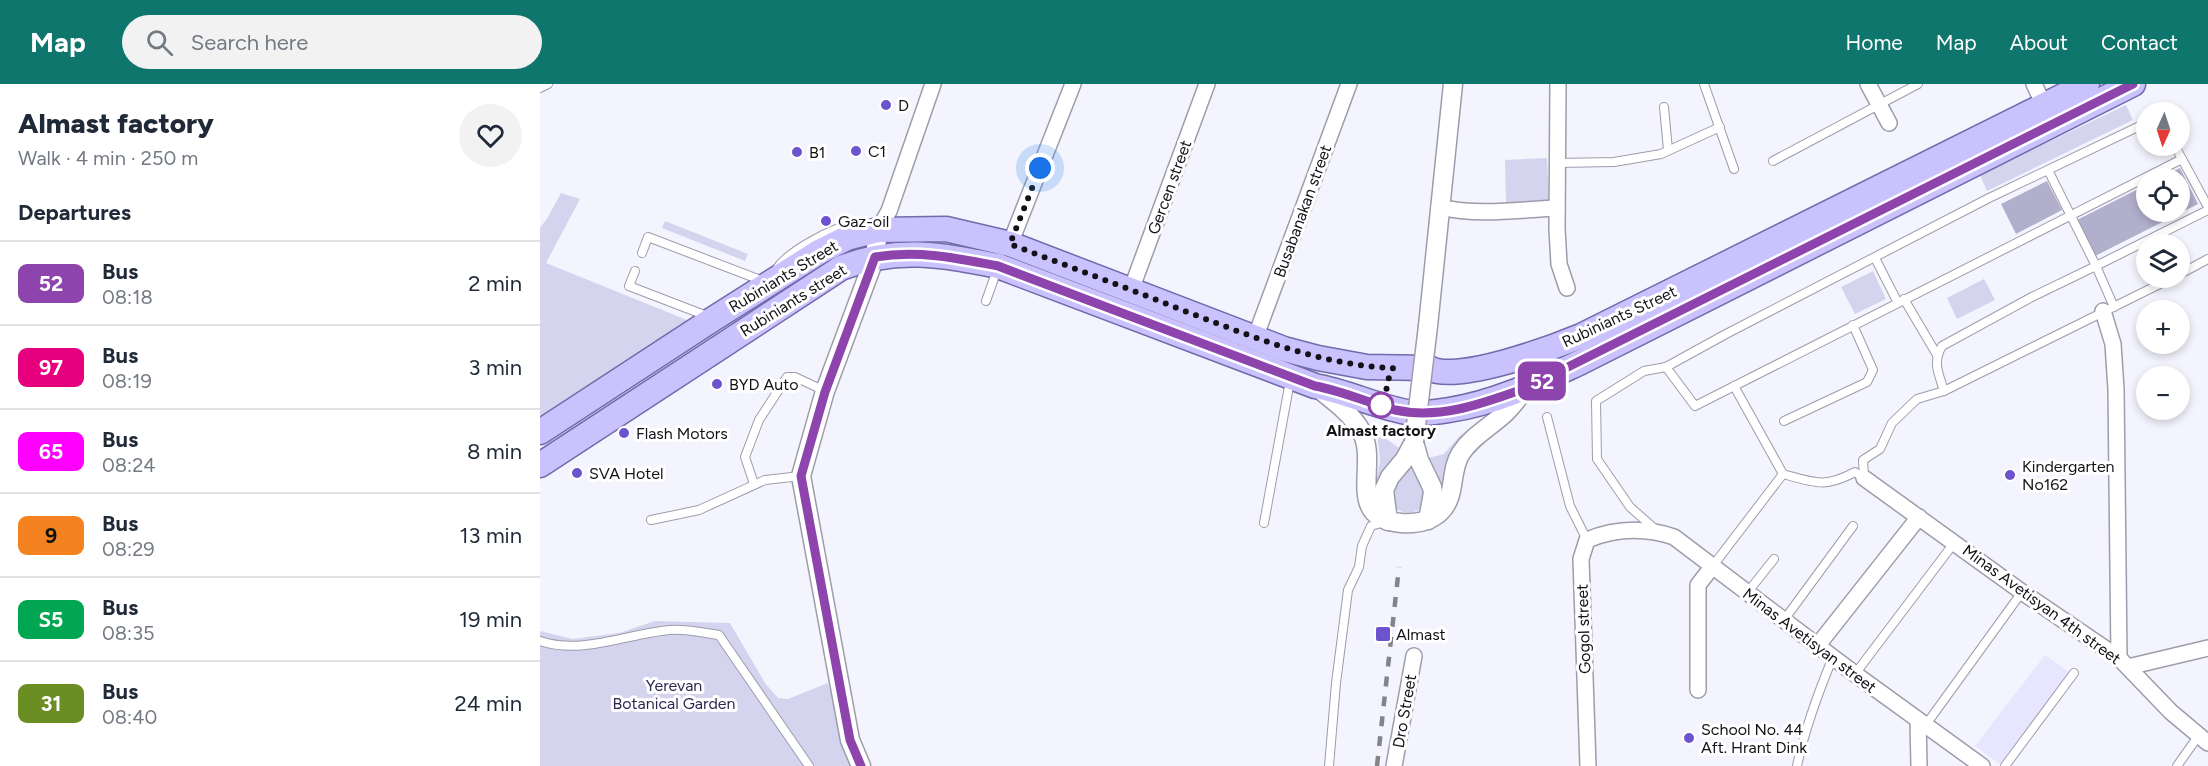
<!DOCTYPE html>
<html lang="en">
<head>
<meta charset="utf-8">
<style>
	body { margin:0; font-family:Figtree,"Noto Sans Armenian",sans-serif; background:#f2f2f3; color:#1f2937; height:100vh; display:flex; flex-direction:column; font-size:22px; white-space:nowrap }
	* { box-sizing:border-box; margin:0 }
	p { font-size:20px; color:#747a83 }
	.icon { flex:none; width:33px; height:33px; fill:none; stroke:currentColor; stroke-width:2; stroke-linecap:round; stroke-linejoin:round }
	.map { position:relative; flex:1; overflow:hidden }
	.details { display:flex; flex-direction:column; background:#fff; width:540px }
	.details>* { flex:none }
	.badge { padding:0 12px; border-radius:9px; font-size:21px; line-height:39px }
	.needle { width:39px; rotate:183deg }
	.buttons { position:absolute; left:1596px; top:18px; display:grid; gap:12px }
	.buttons a { display:grid; place-items:center; width:54px; height:54px; border-radius:50%; background:#fff; box-shadow:0 3px 9px #0003; font-size:30px }
	.you { position:absolute; width:30px; height:30px; margin:-15px; border:4px solid #fff; border-radius:50%; background:#1a73e8; box-shadow:0 0 0 9px #1a73e833 }
	.map>.badge { position:absolute; translate:-50% -50%; box-shadow:0 0 0 3px #fff }
	h2 { padding:0 18px; font-size:22px; line-height:54px }
	.round { display:grid; place-items:center; flex:none; width:63px; height:63px; border-radius:32px; background:#f2f2f3 }
	.overview { display:flex; align-items:center; justify-content:space-between; height:102px; padding:0 18px }
	h1 { font-size:28px; font-weight:800; line-height:45px }
	ul { padding:0; list-style:none }
	li { display:flex; align-items:center; gap:18px; height:84px; padding:0 18px; border-top:2px solid #e0e1e3 }
	li div { flex:1 }
	li b { display:block; font-size:22px }
	li em { font-style:normal }
	li .badge { min-width:66px; font-weight:700; text-align:center }
	header { display:flex; align-items:center; gap:36px; box-sizing:border-box; height:84px; padding:0 30px; background:#0f766e; color:#fff }
	header strong { font-size:28px }
	nav { display:flex; gap:33px; margin-inline-start:auto; font-size:21px }
	.search { width:420px; height:54px; background:#f2f2f3; display:flex; align-items:center; gap:15px; box-sizing:border-box; padding:0 21px; border-radius:33px; color:#747a83; font-size:22px }
	main { display:flex; flex:1; min-height:0 }
	.map>svg:first-child { display:block }
</style>
</head>
<body>
<header>
<strong>Map</strong>
<div class="search"><svg class="icon" aria-label="search" viewBox="0 0 24 24"><circle cx="10" cy="10" r="6"/><path d="M15 15l6 6"/></svg>Search here</div>
<nav><a>Home</a><a>Map</a><a>About</a><a>Contact</a></nav>
</header>
<main>
<section class="details">
<div class="overview"><div><h1>Almast factory</h1><p>Walk · 4 min · 250 m</p></div><a class="round"><svg class="icon" aria-label="heart" viewBox="0 0 24 24"><path d="M12 20l-8-8c-3-5 5-10 8-4 3-6 11-1 8 4z"/></svg></a></div>
<h2>Departures</h2>
<ul>
<li><span class="badge" style="background:#8e44ad;color:#fff">52</span><div><b>Bus</b><p>08:18</p></div><em>2 min</em></li>
<li><span class="badge" style="background:#e6007e;color:#fff">97</span><div><b>Bus</b><p>08:19</p></div><em>3 min</em></li>
<li><span class="badge" style="background:#f0f;color:#fff">65</span><div><b>Bus</b><p>08:24</p></div><em>8 min</em></li>
<li><span class="badge" style="background:#f58220;color:#111">9</span><div><b>Bus</b><p>08:29</p></div><em>13 min</em></li>
<li><span class="badge" style="background:#00a651;color:#fff">Տ5</span><div><b>Bus</b><p>08:35</p></div><em>19 min</em></li>
<li><span class="badge" style="background:#6b8e23;color:#fff">31</span><div><b>Bus</b><p>08:40</p></div><em>24 min</em></li>
</ul>
</section>
<div class="map">
<svg width="1668" height="682" viewBox="0 0 1668 682">
	<rect width="100%" height="100%" fill="#f4f4fe"/>
	<path fill="#e7e6fe" d="M 1505,571 L 1533,591 L 1461,681 L 1435,662 Z"/>
	<g fill="#d5d4ef">
		<path d="M 1586,21 L 1593,36 L 1447,107 L 1440,91 Z"/>
		<path d="M 1007,74 L 1009,117 L 966,119 L 965,76 Z"/>
		<path d="M 21,109 L 40,115 L 6,179 L 147,236 L 0,337 L 0,144 L 8,133 Z"/>
		<path d="M 125,137 L 208,170 L 205,177 L 122,144 Z"/>
		<path d="M 1333,187 L 1346,215 L 1315,230 L 1301,203 Z"/>
		<path d="M 1444,195 L 1455,216 L 1417,235 L 1407,214 Z"/>
		<path d="M 924,347 L 917,360 L 902,416 L 888,374 L 904,370 Z"/>
		<path d="M 837,348 L 859,364 L 858,370 L 835,406 L 840,376 Z"/>
		<path d="M 872,376 L 887,400 L 884,422 C 874,431 863,431 853,422 L 849,408 Z"/>
		<path d="M 115,537 L 190,539 L 225,599 L 238,614 L 248,615 L 288,599 L 316,682 L 0,682 L 0,547 L 33,555 L 79,549 Z"/>
	</g>
	<g fill="#b1afcc">
		<path d="M 1640,84 L 1658,120 L 1555,172 L 1537,136 L 1606,101 L 1606,128 L 1640,128 L 1640,94 L 1620,94 Z"/>
		<path d="M 1507,97 L 1522,126 L 1476,150 L 1461,120 Z"/>
	</g>
	<g fill="none" stroke-linecap="round" stroke-linejoin="round">
		<g stroke="#9d9cac" stroke-width="10">
			<g id="service">
				<path d="M 1164,0 L 1194,85"/>
				<path d="M 0,4 L 8,0"/>
				<path d="M 1124,23 L 1128,66"/>
				<path d="M 1635,62 L 1642,75"/>
				<path d="M 1233,77 L 1378,0"/>
				<path d="M 1017,79 L 1074,78 L 1121,70 L 1180,43"/>
				<path d="M 102,169 L 108,153 L 223,197"/>
				<path d="M 1335,174 L 1358,219"/>
				<path d="M 236,186 C 247,167 294,143 316,139 C 320,138 325,140 329,142"/>
				<path d="M 95,187 L 89,202 L 167,232"/>
				<path d="M 1640,190 L 1668,175"/>
				<path d="M 1364,215 L 1397,271"/>
				<path d="M 446,217 L 457,186"/>
				<path d="M 1574,223 L 1556,182 L 1668,126"/>
				<path d="M 1126,283 L 1155,322 L 1642,75 L 1668,123"/>
				<path d="M 1194,302 L 1243,390 C 1275,399 1285,404 1315,388 L 1324,394"/>
				<path d="M 1404,307 C 1399,290 1392,279 1402,262 L 1492,213 L 1556,182 L 1508,86"/>
				<path d="M 1007,333 L 1030,422 L 1047,456"/>
				<path d="M 1244,337 L 1327,298 L 1333,286 L 1313,241"/>
				<path d="M 1324,394 L 1323,376 L 1340,365 L 1352,339 L 1377,315 L 1404,307 L 1632,194"/>
				<path d="M 214,400 L 205,373 L 219,336 L 247,293 L 255,293 L 285,307"/>
				<path d="M 111,436 L 159,426 L 225,396 L 261,392"/>
				<path d="M 724,439 L 750,297"/>
				<path d="M 1116,446 L 1090,423 L 1057,375 L 1056,317 L 1104,287 L 1126,283 L 1186,250 L 1449,114 L 1606,39"/>
				<path d="M 1172,483 L 1243,390"/>
				<path d="M 1207,509 L 1234,475"/>
				<path d="M 1244,536 L 1313,442"/>
				<path d="M 0,557 C 42,571 87,550 129,546 C 145,544 163,549 179,551 L 269,682"/>
				<path d="M 1315,590 L 1414,459"/>
				<path d="M 1385,642 L 1482,508"/>
				<path d="M 789,682 L 796,599 L 808,506 L 819,483 L 822,462 L 831,442 L 844,438"/>
				<path d="M 1257,682 C 1265,644 1278,609 1293,573"/>
				<path d="M 1465,682 L 1534,589"/>
				<path d="M 1637,682 L 1659,651"/>
			</g>
		</g>
		<g stroke="#9d9cac" stroke-width="18">
			<g id="minor">
				<path d="M 1018,0 L 1017,145 L 1019,180 L 1027,204"/>
				<path d="M 1328,0 L 1349,39"/>
				<path d="M 1494,0 L 1504,21"/>
				<path d="M 899,123 C 938,132 978,126 1017,124"/>
				<path d="M 338,146 L 349,127 L 393,0"/>
				<path d="M 470,160 L 533,0"/>
				<path d="M 591,206 L 667,0"/>
				<path d="M 1563,227 L 1573,260 L 1576,305 L 1579,574"/>
				<path d="M 715,254 L 809,0"/>
				<path d="M 1324,394 L 1482,508 L 1579,574 L 1631,628 L 1668,659"/>
				<path d="M 1278,561 L 1379,433"/>
				<path d="M 1588,583 L 1668,564"/>
				<path d="M 1158,606 L 1158,501 L 1172,483"/>
				<path d="M 1378,636 L 1379,682"/>
				<path d="M 854,682 L 874,572"/>
				<path d="M 1048,682 L 1041,475 L 1047,456 C 1076,444 1104,443 1134,453 L 1315,590 L 1442,682"/>
			</g>
		</g>
		<g stroke="#9d9cac" stroke-width="21">
			<g id="tertiary">
				<path d="M 888,242 L 913,0"/>
				<path d="M 779,305 C 794,317 812,330 821,347 C 840,379 803,434 861,439 C 875,440 889,438 900,428 C 917,412 909,387 921,369 C 932,352 950,343 965,329 C 972,322 979,313 985,305"/>
				<path d="M 874,358 L 879,376 L 892,403 L 893,409 L 888,436"/>
				<path d="M 848,437 L 844,406 L 850,393 L 865,375 L 874,358"/>
				<path d="M 321,682 L 310,656 L 261,392 L 285,307 L 335,173 L 338,146"/>
			</g>
		</g>
		<g stroke="#726aab" stroke-width="27">
			<g id="primary">
				<path d="M 0,348 L 173,235 L 279,168 L 307,154 L 338,146 L 406,145 L 470,160 L 744,265 L 778,274 L 827,283 L 889,284 C 915,300 1012,264 1041,252 L 1547,0"/>
				<path d="M 0,381 L 301,184 C 357,162 402,171 458,182 L 775,302 C 809,308 839,324 872,329 C 884,330 897,328 909,326 C 956,319 998,298 1041,278 L 1593,0"/>
			</g>
		</g>
		<use href="#service" stroke="#fff" stroke-width="8"/>
		<use href="#minor" stroke="#fff" stroke-width="15"/>
		<use href="#tertiary" stroke="#fff" stroke-width="18"/>
		<use href="#primary" stroke="#cac2fc" stroke-width="24"/>
		<path stroke="#83838a" stroke-width="4.5" stroke-dasharray="10 10" stroke-linecap="butt" d="M 837,682 L 859,483"/>
		<g stroke="#9d9cac" stroke-width="21" stroke-linecap="butt">
			<path id="tertiary-bridge" d="M 874,358 L 888,242"/>
		</g>
		<use href="#tertiary-bridge" stroke="#fff" stroke-width="18"/>
	</g>
	<g fill="none" stroke-linecap="round" stroke-linejoin="round">
		<g stroke="#fff" stroke-width="14">
			<path id="line" d="M 321,682 L 310,656 L 261,392 L 285,308 L 335,173 C 378,166 417,174 458,182 L 775,302 C 803,307 828,319 855,326 C 900,336 944,319 986,304 L 1593,0"/>
		</g>
		<use href="#line" stroke="#8e44ad" stroke-width="9"/>
		<path stroke="#121217" stroke-width="6" stroke-dasharray="0 10.8" d="M 500,84 L 470,160 C 527,182 585,203 642,226 C 711,252 778,281 853,284 C 846,299 844,308 850,324 L 841,321"/>
	</g>
	<g fill="#6d54ce" stroke="#fff" stroke-width="2">
		<circle cx="346" cy="21" r="6"/>
		<circle cx="316" cy="67" r="6"/>
		<circle cx="257" cy="68" r="6"/>
		<circle cx="286" cy="137" r="6"/>
		<circle cx="177" cy="300" r="6"/>
		<circle cx="84" cy="349" r="6"/>
		<circle cx="37" cy="389" r="6"/>
		<circle cx="1470" cy="391" r="6"/>
		<rect x="835" y="542" width="16" height="16" rx="3"/>
		<circle cx="1149" cy="654" r="6"/>
	</g>
	<circle fill="#fff" stroke="#8e44ad" stroke-width="3" cx="841" cy="321" r="12"/>
	<g text-anchor="middle" stroke-width="6" stroke-linejoin="round" paint-order="stroke">
		<g font-size="16" fill="#121217" stroke="#fff" text-anchor="start">
			<text x="358" y="27">D</text>
			<text x="328" y="73">C1</text>
			<text x="269" y="74">B1</text>
			<text x="298" y="143">Gaz-oil</text>
			<text x="189" y="306">BYD Auto</text>
			<text x="96" y="355">Flash Motors</text>
			<text x="1482" y="388">Kindergarten<tspan x="1482" dy="18">No162</tspan></text>
			<text x="49" y="395">SVA Hotel</text>
			<text x="856" y="556">Almast</text>
			<text x="1161" y="651">School No. 44<tspan x="1161" dy="18">Aft. Hrant Dink</tspan></text>
		</g>
		<g font-size="16" fill="#121217" stroke="#fff">
			<text transform="translate(629 103) rotate(-70)" y="6">Gercen street</text>
			<text transform="translate(762 127) rotate(-70)" y="6">Busabanakan street</text>
			<text transform="translate(243 192) rotate(-31)" y="6">Rubiniants Street</text>
			<text transform="translate(253 216) rotate(-32)" y="6">Rubiniants street</text>
			<text transform="translate(1079 232) rotate(-25)" y="6">Rubiniants Street</text>
			<text transform="translate(1502 520) rotate(36)" y="6">Minas Avetisyan 4th street</text>
			<text transform="translate(1043 545) rotate(-92)" y="6">Gogol street</text>
			<text transform="translate(1270 556) rotate(37)" y="6">Minas Avetisyan street</text>
			<text transform="translate(864 627) rotate(-80)" y="6">Dro Street</text>
		</g>
		<g font-size="16" font-weight="bold" fill="#121217" stroke="#fff">
			<text x="841" y="352">Almast factory</text>
		</g>
		<g font-size="16" fill="#2e2850" stroke="#fff">
			<text x="134" y="607">Yerevan<tspan x="134" dy="18">Botanical Garden</tspan></text>
		</g>
	</g>
</svg>
<div class="buttons">
<a><svg class="needle" viewBox="-14 -14 28 28"><path d="M0-13l5 13h-10z" fill="#e53935"/><path d="M0 13l5-13h-10z" fill="#747a83"/></svg></a>
<a><svg class="icon" aria-label="locate" viewBox="0 0 24 24"><circle cx="12" cy="12" r="6"/><path d="M12 2v4M12 18v4M2 12h4M18 12h4"/></svg></a>
<a><svg class="icon" aria-label="layers" viewBox="0 0 24 24"><path d="M12 4l9 5-9 5-9-5zM3 14l9 5 9-5"/></svg></a>
<a>+</a>
<a>−</a>
</div>
<div class="you" style="left:500px;top:84px"></div>
<b class="badge" style="left:1002px;top:297px;background:#8e44ad;color:#fff">52</b>
</div>
</main>
</body>
</html>
